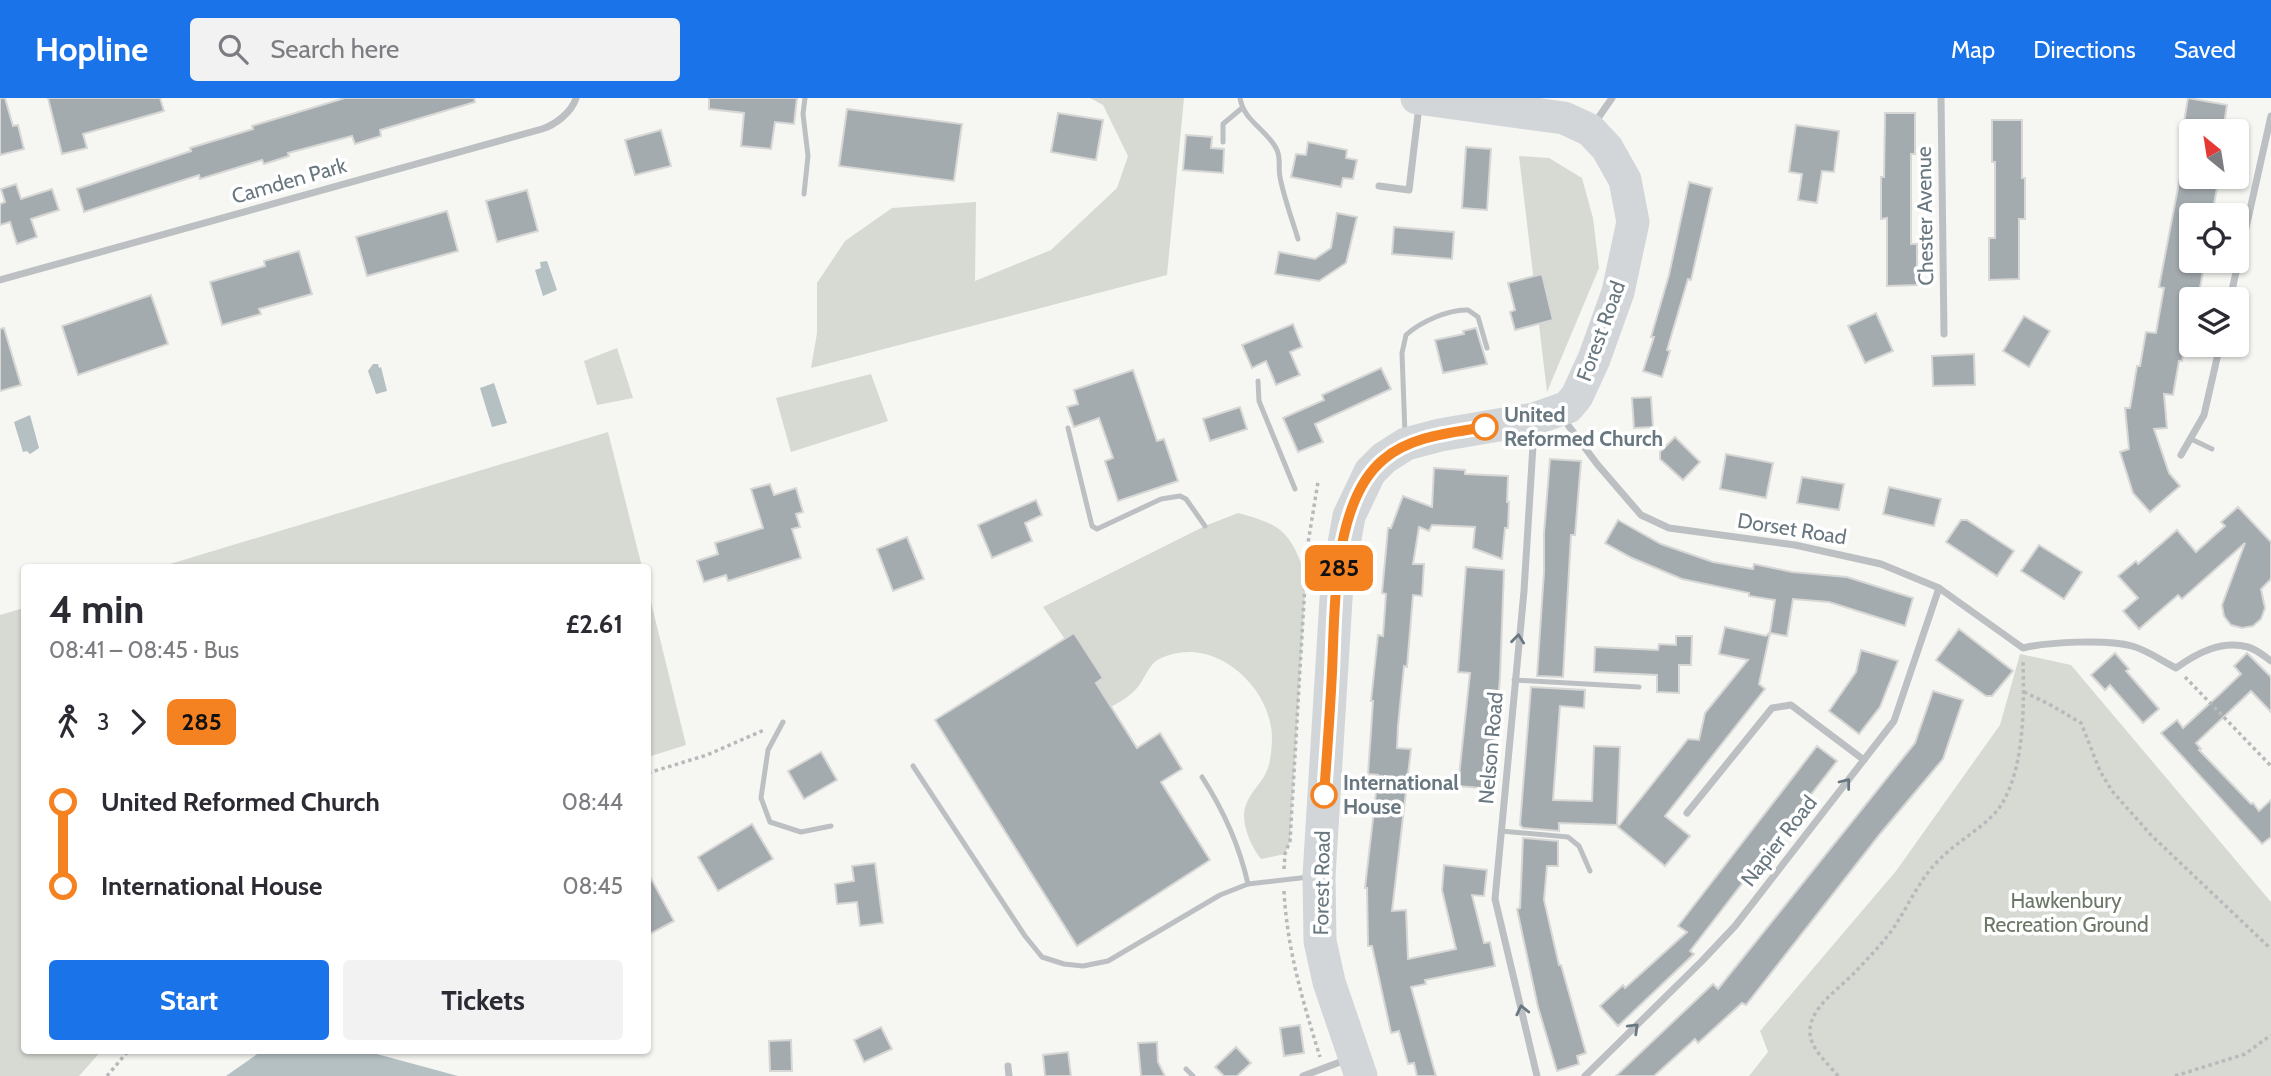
<!DOCTYPE html>
<html lang="en">
<head>
<meta charset="utf-8">
<style>
	body { margin:0; font-family:Cabin,sans-serif; background:#f2f2f3; color:#2b2b33; height:100vh; display:flex; flex-direction:column; font-size:26px; white-space:nowrap }
	* { box-sizing:border-box; margin:0 }
	p { font-size:23px; color:#7c7c81 }
	.icon { flex:none; width:38px; height:38px; fill:none; stroke:currentColor; stroke-width:2; stroke-linecap:round; stroke-linejoin:round }
	.map { position:relative; flex:1; overflow:hidden }
	.drawer { position:absolute; left:21px; top:466px; width:630px; height:490px; display:flex; flex-direction:column; background:#fff; border-radius:7px; box-shadow:0 2px 5px #0004 }
	.drawer>* { flex:none }
	.badge { padding:0 14px; border-radius:10px; font-size:24px; line-height:46px }
	.needle { width:46px; rotate:330deg }
	.tools { position:absolute; left:2179px; top:21px; display:grid; gap:14px }
	.tools a { display:grid; place-items:center; width:70px; height:70px; border-radius:7px; background:#fff; box-shadow:0 2px 5px #0004; font-size:35px }
	.map>.badge { position:absolute; translate:-50% -50%; box-shadow:0 0 0 4px #fff }
	.legs { display:flex; align-items:center; gap:10px; height:77px; padding:0 28px; font-size:23px }
	.legs p { margin-inline-start:auto }
	.summary { display:flex; align-items:center; justify-content:space-between; height:119px; padding:0 28px }
	h1 { font-size:38px; font-weight:700; line-height:52px }
	.cta { display:flex; gap:14px; margin-top:auto; padding:14px 28px }
	.cta a { flex:1; height:80px; border-radius:7px; background:#1a73e8; color:#fff; font-size:28px; font-weight:700; line-height:80px; text-align:center }
	.cta a+a { background:#f2f2f3; color:#2b2b33 }
	ul { padding:0 28px; list-style:none }
	li { display:flex; align-items:center; gap:24px; height:84px; font-size:26px }
	li i { display:grid; place-items:center; width:10px; height:100%; margin:0 9px; background:currentColor }
	li i::after { content:''; width:18px; height:18px; margin:-9px; border:5px solid; border-radius:50%; background:#fff }
	li p { margin-inline-start:auto }
	li:first-child i { background:linear-gradient(#0000 50%,currentColor 0) }
	li:last-child i { background:linear-gradient(currentColor 50%,#0000 0) }
	header { display:flex; align-items:center; gap:42px; box-sizing:border-box; height:98px; padding:0 35px; background:#1a73e8; color:#fff }
	header strong { font-size:33px }
	nav { display:flex; gap:38px; margin-inline-start:auto; font-size:24px }
	.search { width:490px; height:63px; background:#f2f2f3; display:flex; align-items:center; gap:18px; box-sizing:border-box; padding:0 24px; border-radius:7px; color:#7c7c81; font-size:26px }
	.map>svg:first-child { display:block }
</style>
</head>
<body>
<header>
<strong>Hopline</strong>
<div class="search"><svg class="icon" aria-label="search" viewBox="0 0 24 24"><circle cx="10" cy="10" r="6"/><path d="M15 15l6 6"/></svg>Search here</div>
<nav><a>Map</a><a>Directions</a><a>Saved</a></nav>
</header>
<div class="map">
<svg width="2271" height="978" viewBox="0 0 2271 978">
	<rect width="100%" height="100%" fill="#f6f6f3"/>
	<g fill="#d6dad3">
		<path d="M 1090,0 L 1184,0 L 1167,177 L 811,270 L 817,235 L 817,185 L 845,143 L 892,110 L 976,104 L 975,183 L 1051,152 L 1117,90 L 1128,58 L 1103,7 Z"/>
		<path d="M 1519,58 L 1549,60 L 1582,80 L 1593,120 L 1599,170 L 1547,294 Z"/>
		<path d="M 617,250 L 633,300 L 597,307 L 584,263 Z"/>
		<path d="M 871,276 L 888,323 L 791,354 L 776,300 Z"/>
		<path d="M 608,334 L 642,469 L 160,469 Z"/>
		<path d="M 1238,415 C 1283,427 1290,434 1306,478 L 1290,743 L 1285,756 L 1261,761 C 1252,750 1244,732 1244,717 C 1245,697 1262,687 1268,670 C 1271,661 1272,647 1272,638 C 1270,585 1210,535 1159,561 C 1149,566 1144,582 1137,590 C 1130,598 1120,604 1111,609 L 1043,509 L 1205,428 Z"/>
		<path d="M 648,492 L 686,647 L 648,659 Z"/>
		<path d="M 24,510 L 24,952 L 102,952 L 79,978 L 0,978 L 0,517 Z"/>
		<path d="M 2020,556 L 2071,567 L 2271,804 L 2271,978 L 1749,978 L 1768,954 L 1760,933 L 1896,773 L 2000,627 Z"/>
	</g>
	<g fill="#b5c0c3">
		<path d="M 547,163 L 557,192 L 543,198 L 535,172 L 541,170 L 540,164 Z"/>
		<path d="M 373,266 L 378,266 L 379,270 L 381,269 L 387,293 L 376,296 L 368,273 Z"/>
		<path d="M 494,285 L 507,325 L 492,329 L 480,290 Z"/>
		<path d="M 30,317 L 39,350 L 30,356 L 27,353 L 23,354 L 14,324 Z"/>
		<path d="M 263,952 L 362,952 L 458,978 L 226,978 Z"/>
	</g>
	<g fill="#a4abaf" stroke="#d7d7d6" stroke-width="2">
		<path d="M 0,0 L 5,0 L 13,28 L 18,27 L 24,51 L 0,57 Z"/>
		<path d="M 48,0 L 160,0 L 164,13 L 83,36 L 87,50 L 62,56 Z"/>
		<path d="M 345,0 L 474,0 L 475,4 L 380,32 L 381,38 L 355,46 L 352,38 L 288,55 L 289,58 L 264,66 L 262,62 L 200,81 L 199,77 L 84,114 L 77,91 L 191,53 L 190,50 L 253,31 L 252,28 Z"/>
		<path d="M 709,0 L 797,0 L 794,26 L 775,24 L 771,51 L 741,48 L 744,15 L 709,11 Z"/>
		<path d="M 2188,0 L 2227,7 L 2223,33 L 2188,33 L 2190,24 L 2184,24 Z"/>
		<path d="M 847,11 L 962,26 L 954,83 L 839,68 Z"/>
		<path d="M 1058,15 L 1103,22 L 1096,62 L 1051,54 Z"/>
		<path d="M 1885,15 L 1915,15 L 1915,56 L 1911,56 L 1911,146 L 1917,146 L 1917,187 L 1887,188 L 1887,120 L 1881,121 L 1881,79 L 1884,79 Z"/>
		<path d="M 1992,22 L 2022,22 L 2022,80 L 2025,80 L 2025,121 L 2019,121 L 2019,181 L 1989,182 L 1989,140 L 1995,140 L 1995,64 L 1992,64 Z"/>
		<path d="M 1796,27 L 1839,33 L 1834,74 L 1822,73 L 1817,105 L 1798,102 L 1802,76 L 1789,74 Z"/>
		<path d="M 661,32 L 671,68 L 635,77 L 625,42 Z"/>
		<path d="M 1186,37 L 1212,39 L 1211,50 L 1224,51 L 1223,75 L 1183,72 Z"/>
		<path d="M 1308,44 L 1347,52 L 1346,60 L 1357,62 L 1353,81 L 1343,80 L 1341,89 L 1291,79 L 1296,56 L 1306,57 Z"/>
		<path d="M 1466,49 L 1491,51 L 1487,112 L 1462,110 Z"/>
		<path d="M 2180,79 L 2219,79 L 2212,117 L 2191,117 L 2191,171 L 2203,173 L 2199,196 L 2191,195 L 2191,234 L 2187,233 L 2182,263 L 2179,263 L 2173,297 L 2164,296 L 2167,330 L 2154,331 L 2169,375 L 2180,388 L 2150,414 L 2133,395 L 2120,354 L 2129,351 L 2125,310 L 2130,310 L 2137,268 L 2140,268 L 2146,234 L 2156,235 L 2164,190 L 2159,189 Z"/>
		<path d="M 1689,84 L 1712,90 L 1691,182 L 1688,181 L 1667,252 L 1670,253 L 1662,279 L 1643,273 L 1654,239 L 1651,239 L 1669,177 Z"/>
		<path d="M 16,86 L 21,101 L 52,91 L 59,112 L 31,121 L 37,139 L 17,146 L 10,124 L 0,127 L 0,106 L 5,104 L 1,91 Z"/>
		<path d="M 527,92 L 538,133 L 497,144 L 486,103 Z"/>
		<path d="M 447,113 L 458,153 L 367,178 L 356,139 Z"/>
		<path d="M 1337,115 L 1357,119 L 1346,165 L 1319,183 L 1275,176 L 1279,154 L 1315,161 L 1331,150 Z"/>
		<path d="M 1394,129 L 1454,134 L 1452,161 L 1392,156 Z"/>
		<path d="M 299,153 L 312,196 L 259,211 L 261,216 L 222,227 L 210,184 L 265,168 L 264,163 Z"/>
		<path d="M 1542,176 L 1553,222 L 1515,232 L 1510,214 L 1515,212 L 1508,185 Z"/>
		<path d="M 151,197 L 168,246 L 78,277 L 62,228 Z"/>
		<path d="M 1876,215 L 1893,253 L 1865,265 L 1848,228 Z"/>
		<path d="M 2024,218 L 2050,233 L 2029,269 L 2003,253 Z"/>
		<path d="M 1293,226 L 1302,249 L 1290,254 L 1300,277 L 1276,287 L 1266,263 L 1252,270 L 1242,247 Z"/>
		<path d="M 4,230 L 21,287 L 0,293 L 0,231 Z"/>
		<path d="M 1476,230 L 1487,266 L 1443,275 L 1435,242 L 1464,236 L 1463,233 Z"/>
		<path d="M 1974,256 L 1975,287 L 1933,288 L 1932,258 Z"/>
		<path d="M 1381,270 L 1391,291 L 1315,326 L 1323,344 L 1298,354 L 1283,320 L 1324,302 L 1322,297 Z"/>
		<path d="M 1133,272 L 1157,343 L 1164,341 L 1178,383 L 1118,403 L 1105,363 L 1113,360 L 1099,320 L 1074,329 L 1067,309 L 1078,306 L 1074,292 Z"/>
		<path d="M 1651,299 L 1653,329 L 1634,330 L 1632,300 Z"/>
		<path d="M 1240,309 L 1247,331 L 1210,343 L 1203,321 Z"/>
		<path d="M 1675,339 L 1700,364 L 1683,382 L 1660,361 L 1660,354 Z"/>
		<path d="M 1726,356 L 1773,365 L 1766,400 L 1720,391 Z"/>
		<path d="M 1550,361 L 1581,363 L 1575,437 L 1571,437 L 1563,579 L 1537,578 L 1544,474 L 1544,435 Z"/>
		<path d="M 1434,370 L 1465,372 L 1465,376 L 1508,378 L 1507,404 L 1509,404 L 1508,430 L 1505,430 L 1502,461 L 1473,450 L 1475,429 L 1432,427 L 1429,433 L 1419,429 L 1413,466 L 1424,466 L 1422,498 L 1413,497 L 1407,569 L 1404,568 L 1398,628 L 1397,650 L 1411,651 L 1392,813 L 1406,812 L 1408,861 L 1456,851 L 1442,792 L 1444,767 L 1487,772 L 1484,798 L 1472,797 L 1484,845 L 1490,844 L 1495,868 L 1425,882 L 1426,886 L 1411,889 L 1436,978 L 1417,978 L 1414,965 L 1408,966 L 1399,933 L 1391,935 L 1372,848 L 1368,848 L 1367,790 L 1365,790 L 1378,677 L 1368,676 L 1373,603 L 1371,603 L 1378,537 L 1383,538 L 1386,496 L 1382,495 L 1388,430 L 1391,430 L 1403,398 L 1432,409 Z"/>
		<path d="M 1802,379 L 1844,386 L 1839,412 L 1797,405 Z"/>
		<path d="M 770,386 L 774,397 L 796,390 L 803,414 L 796,416 L 800,429 L 792,431 L 801,460 L 728,483 L 726,477 L 704,484 L 697,463 L 718,456 L 715,445 L 763,430 L 751,391 Z"/>
		<path d="M 1889,389 L 1941,401 L 1934,428 L 1883,416 Z"/>
		<path d="M 1036,402 L 1042,417 L 1025,425 L 1032,443 L 992,460 L 978,427 Z"/>
		<path d="M 2238,409 L 2271,444 L 2271,481 L 2261,491 L 2265,510 L 2261,521 L 2253,528 L 2242,530 L 2231,527 L 2224,518 L 2222,507 L 2245,445 L 2182,501 L 2178,497 L 2139,531 L 2123,513 L 2138,500 L 2118,478 L 2136,463 L 2138,466 L 2177,432 L 2196,454 L 2225,428 L 2221,424 Z"/>
		<path d="M 1618,422 L 1661,446 L 1713,464 L 1753,471 L 1754,466 L 1792,474 L 1847,479 L 1913,500 L 1905,528 L 1829,504 L 1793,501 L 1787,538 L 1770,535 L 1759,586 L 1765,591 L 1665,718 L 1690,738 L 1665,768 L 1618,729 L 1688,641 L 1699,642 L 1705,615 L 1748,562 L 1719,556 L 1725,529 L 1766,538 L 1770,534 L 1775,502 L 1749,498 L 1749,495 L 1682,481 L 1632,460 L 1605,445 Z"/>
		<path d="M 1961,422 L 1967,422 L 2014,453 L 1997,478 L 1946,444 Z"/>
		<path d="M 907,439 L 924,481 L 893,493 L 877,451 Z"/>
		<path d="M 2039,447 L 2082,474 L 2064,501 L 2021,473 Z"/>
		<path d="M 1466,469 L 1504,472 L 1500,579 L 1491,691 L 1458,688 L 1470,575 L 1458,574 Z"/>
		<path d="M 1959,531 L 2013,573 L 1992,598 L 1986,598 L 1936,562 Z"/>
		<path d="M 1074,535 L 1103,580 L 1096,585 L 1137,650 L 1160,635 L 1182,671 L 1161,684 L 1210,762 L 1077,848 L 935,622 Z"/>
		<path d="M 1676,538 L 1692,538 L 1691,567 L 1679,567 L 1679,595 L 1657,594 L 1657,577 L 1594,574 L 1595,549 L 1658,552 L 1659,546 L 1676,547 Z"/>
		<path d="M 1861,552 L 1898,563 L 1880,609 L 1859,636 L 1829,613 L 1856,574 Z"/>
		<path d="M 2115,555 L 2129,571 L 2126,573 L 2159,611 L 2143,625 L 2110,587 L 2105,592 L 2091,577 Z"/>
		<path d="M 2247,555 L 2271,579 L 2271,614 L 2251,593 L 2196,645 L 2201,651 L 2199,652 L 2251,706 L 2253,705 L 2259,713 L 2271,702 L 2271,739 L 2262,746 L 2161,635 L 2177,622 L 2183,630 L 2220,596 L 2241,576 L 2234,568 Z"/>
		<path d="M 1531,589 L 1585,592 L 1584,610 L 1560,608 L 1553,702 L 1592,703 L 1594,648 L 1620,649 L 1617,727 L 1559,725 L 1559,733 L 1523,730 L 1520,727 Z"/>
		<path d="M 1933,593 L 1963,602 L 1943,661 L 1880,736 L 1746,907 L 1742,905 L 1698,945 L 1695,941 L 1654,978 L 1616,978 L 1713,886 L 1718,891 L 1915,645 Z"/>
		<path d="M 1817,648 L 1837,663 L 1690,853 L 1694,856 L 1618,928 L 1600,908 L 1623,887 L 1625,890 L 1687,834 L 1678,828 Z"/>
		<path d="M 821,654 L 837,682 L 804,701 L 788,673 Z"/>
		<path d="M 752,726 L 773,761 L 718,793 L 698,759 Z"/>
		<path d="M 1523,740 L 1558,743 L 1558,768 L 1547,768 L 1544,802 L 1559,867 L 1561,867 L 1586,955 L 1577,958 L 1579,966 L 1557,973 L 1538,909 L 1517,811 L 1520,810 Z"/>
		<path d="M 875,765 L 883,825 L 860,828 L 857,804 L 837,806 L 835,786 L 854,783 L 852,768 Z"/>
		<path d="M 648,775 L 674,823 L 648,837 Z"/>
		<path d="M 1300,927 L 1304,955 L 1284,958 L 1280,930 Z"/>
		<path d="M 881,929 L 892,951 L 864,964 L 854,942 Z"/>
		<path d="M 791,942 L 792,973 L 770,973 L 769,943 Z"/>
		<path d="M 1157,944 L 1158,964 L 1165,978 L 1141,978 L 1138,945 Z"/>
		<path d="M 1236,949 L 1251,965 L 1237,978 L 1224,978 L 1215,969 Z"/>
		<path d="M 1068,954 L 1071,978 L 1045,978 L 1043,957 Z"/>
	</g>
	<g fill="none" stroke-linecap="round" stroke-linejoin="round">
		<g stroke="#b6babb" stroke-width="3.5" stroke-dasharray="3.5 3.5" stroke-linecap="butt">
			<path d="M 2185,579 L 2271,668"/>
			<path d="M 2024,594 L 2049,606 L 2081,625 L 2100,673 L 2112,693 L 2151,737 L 2271,851"/>
			<path d="M 648,675 L 707,657 L 764,632"/>
			<path d="M 1284,771 L 1285,756 L 1290,743 L 1307,451 L 1318,384"/>
			<path d="M 1284,793 C 1287,851 1303,904 1320,959"/>
			<path d="M 107,978 L 129,952"/>
			<path d="M 1838,978 C 1828,965 1810,951 1810,934 C 1809,909 1842,889 1857,872 C 1872,856 1887,841 1898,823 C 1911,802 1922,778 1940,761 C 1958,742 1991,726 2003,704 C 2025,665 2024,606 2023,563"/>
			<path d="M 2175,978 L 2245,956 L 2271,937"/>
		</g>
		<g stroke="#bcc0c2" stroke-width="5">
			<path d="M 1240,0 C 1244,24 1267,31 1277,52 C 1281,60 1278,70 1280,79 C 1284,100 1292,121 1298,141"/>
			<path d="M 1223,44 L 1223,26 L 1242,10"/>
			<path d="M 804,96 L 808,58 L 803,16 L 805,0"/>
			<path d="M 1258,283 L 1259,303 L 1295,391"/>
			<path d="M 1068,330 L 1092,428 L 1097,431 L 1161,401 L 1180,398 L 1186,401 L 1205,428"/>
			<path d="M 1405,336 L 1402,255 L 1406,237 C 1420,224 1449,211 1468,212 L 1478,219 L 1487,250"/>
			<path d="M 2191,341 L 2212,351"/>
			<path d="M 1514,582 L 1639,589"/>
			<path d="M 783,624 L 768,652 L 761,700 L 770,724 L 801,734 L 831,728"/>
			<path d="M 913,668 L 1025,838 L 1042,859 L 1064,866 L 1083,868 L 1108,863 L 1220,797 L 1248,786 L 1309,779"/>
			<path d="M 1202,679 C 1224,713 1239,746 1248,786"/>
			<path d="M 1501,733 L 1568,739 L 1579,748 L 1590,773"/>
			<path d="M 1186,971 L 1193,978"/>
		</g>
		<g stroke="#bcc0c2" stroke-width="7">
			<path d="M 1941,0 L 1944,236"/>
			<path d="M 1594,26 L 1612,0"/>
			<path d="M 1379,88 L 1409,92 L 1419,8"/>
			<path d="M 0,182 L 542,31 C 555,27 572,14 576,0"/>
			<path d="M 2230,201 L 2271,18"/>
			<path d="M 1562,319 L 1597,366 L 1641,417 L 1669,430 L 1795,447 L 1881,466 L 1939,490 L 2023,550 C 2048,544 2107,541 2132,548 C 2147,552 2162,563 2176,570 C 2197,555 2221,542 2248,549 C 2256,551 2264,558 2271,563"/>
			<path d="M 1534,331 L 1524,493 L 1495,801 L 1537,978"/>
			<path d="M 2181,357 L 2204,317 L 2220,247"/>
			<path d="M 1687,715 L 1772,610 L 1791,607 L 1864,662"/>
			<path d="M 1008,968 L 1009,978"/>
			<path d="M 1303,978 L 1348,961"/>
			<path d="M 1585,978 L 1701,864 L 1735,828 L 1894,623 L 1939,490"/>
		</g>
		<path stroke="#d2d6d9" stroke-width="33" d="M 1361,978 L 1329,884 L 1320,843 L 1319,778 L 1337,485 L 1349,418 L 1370,374 L 1384,360 L 1406,346 L 1440,337 L 1534,321 L 1568,309 L 1577,298 L 1594,261 L 1618,194 L 1633,124 L 1625,82 L 1607,50 L 1590,32 L 1564,20 L 1417,0"/>
	</g>
	<defs><path id="oneway-chevron" d="M-2-3.5L2.5 0L-2 3.5" fill="none" stroke-width="1.6" stroke-linecap="round" stroke-linejoin="round" transform="scale(1.75)"/></defs>
	<g stroke="#697880">
		<use href="#oneway-chevron" transform="translate(1518 541) rotate(-84)"/>
		<use href="#oneway-chevron" transform="translate(1846 685) rotate(-52)"/>
		<use href="#oneway-chevron" transform="translate(1522 912) rotate(-103)"/>
		<use href="#oneway-chevron" transform="translate(1634 930) rotate(-44)"/>
	</g>
	<g fill="none" stroke-linecap="round" stroke-linejoin="round">
		<g stroke="#fff" stroke-width="16">
			<path id="line-1" d="M 1324,697 C 1327,656 1330,615 1332,574 C 1335,513 1332,403 1384,361 C 1411,338 1450,335 1485,329"/>
		</g>
		<use href="#line-1" stroke="#f58220" stroke-width="10"/>
	</g>
	<g fill="#fff" stroke="#f58220" stroke-width="3.5">
		<circle cx="1485" cy="329" r="12"/>
		<circle cx="1324" cy="697" r="12"/>
	</g>
	<g text-anchor="middle" stroke-width="7" stroke-linejoin="round" paint-order="stroke">
		<g font-size="21" fill="#697880" stroke="#fff">
			<text transform="translate(289 83) rotate(-16)" y="7">Camden Park</text>
			<text transform="translate(1925 118) rotate(-91)" y="7">Chester Avenue</text>
			<text transform="translate(1601 233) rotate(-70)" y="7">Forest Road</text>
			<text transform="translate(1792 431) rotate(9)" y="7">Dorset Road</text>
			<text transform="translate(1491 650) rotate(-85)" y="7">Nelson Road</text>
			<text transform="translate(1779 743) rotate(-52)" y="7">Napier Road</text>
			<text transform="translate(1322 785) rotate(-89)" y="7">Forest Road</text>
		</g>
		<g font-size="21" font-weight="bold" fill="#697880" stroke="#fff" text-anchor="start">
			<text x="1504" y="324">United<tspan x="1504" dy="24">Reformed Church</tspan></text>
			<text x="1343" y="692">International<tspan x="1343" dy="24">House</tspan></text>
		</g>
		<g font-size="21" fill="#6c7867" stroke="#fff">
			<text x="2066" y="810">Hawkenbury<tspan x="2066" dy="24">Recreation Ground</tspan></text>
		</g>
	</g>
</svg>
<div class="tools">
<a><svg class="needle" viewBox="-14 -14 28 28"><path d="M0-13l5 13h-10z" fill="#e53935"/><path d="M0 13l5-13h-10z" fill="#7c7c81"/></svg></a>
<a><svg class="icon" aria-label="locate" viewBox="0 0 24 24"><circle cx="12" cy="12" r="6"/><path d="M12 2v4M12 18v4M2 12h4M18 12h4"/></svg></a>
<a><svg class="icon" aria-label="layers" viewBox="0 0 24 24"><path d="M12 4l9 5-9 5-9-5zM3 14l9 5 9-5"/></svg></a>
</div>
<b class="badge" style="left:1339px;top:470px;background:#f58220;color:#111">285</b>
<section class="drawer">
<div class="summary"><div><h1>4 min</h1><p>08:41 – 08:45 · Bus</p></div><b>£2.61</b></div>
<div class="legs"><svg class="icon" aria-label="walk" viewBox="0 0 24 24"><circle cx="13" cy="4" r="2"/><path d="M13 8l-2 6 4 7M11 14l-3 7M7 12l3-4h3l4 4"/></svg>3<svg class="icon" aria-label="forward" viewBox="0 0 24 24"><path d="M9 5l7 7-7 7"/></svg><b class="badge" style="background:#f58220;color:#111">285</b></div>
<ul>
<li><i style="color:#f58220"></i><b>United Reformed Church</b><p>08:44</p></li>
<li><i style="color:#f58220"></i><b>International House</b><p>08:45</p></li>
</ul>
<div class="cta"><a>Start</a><a>Tickets</a></div>
</section>
</div>
</body>
</html>
